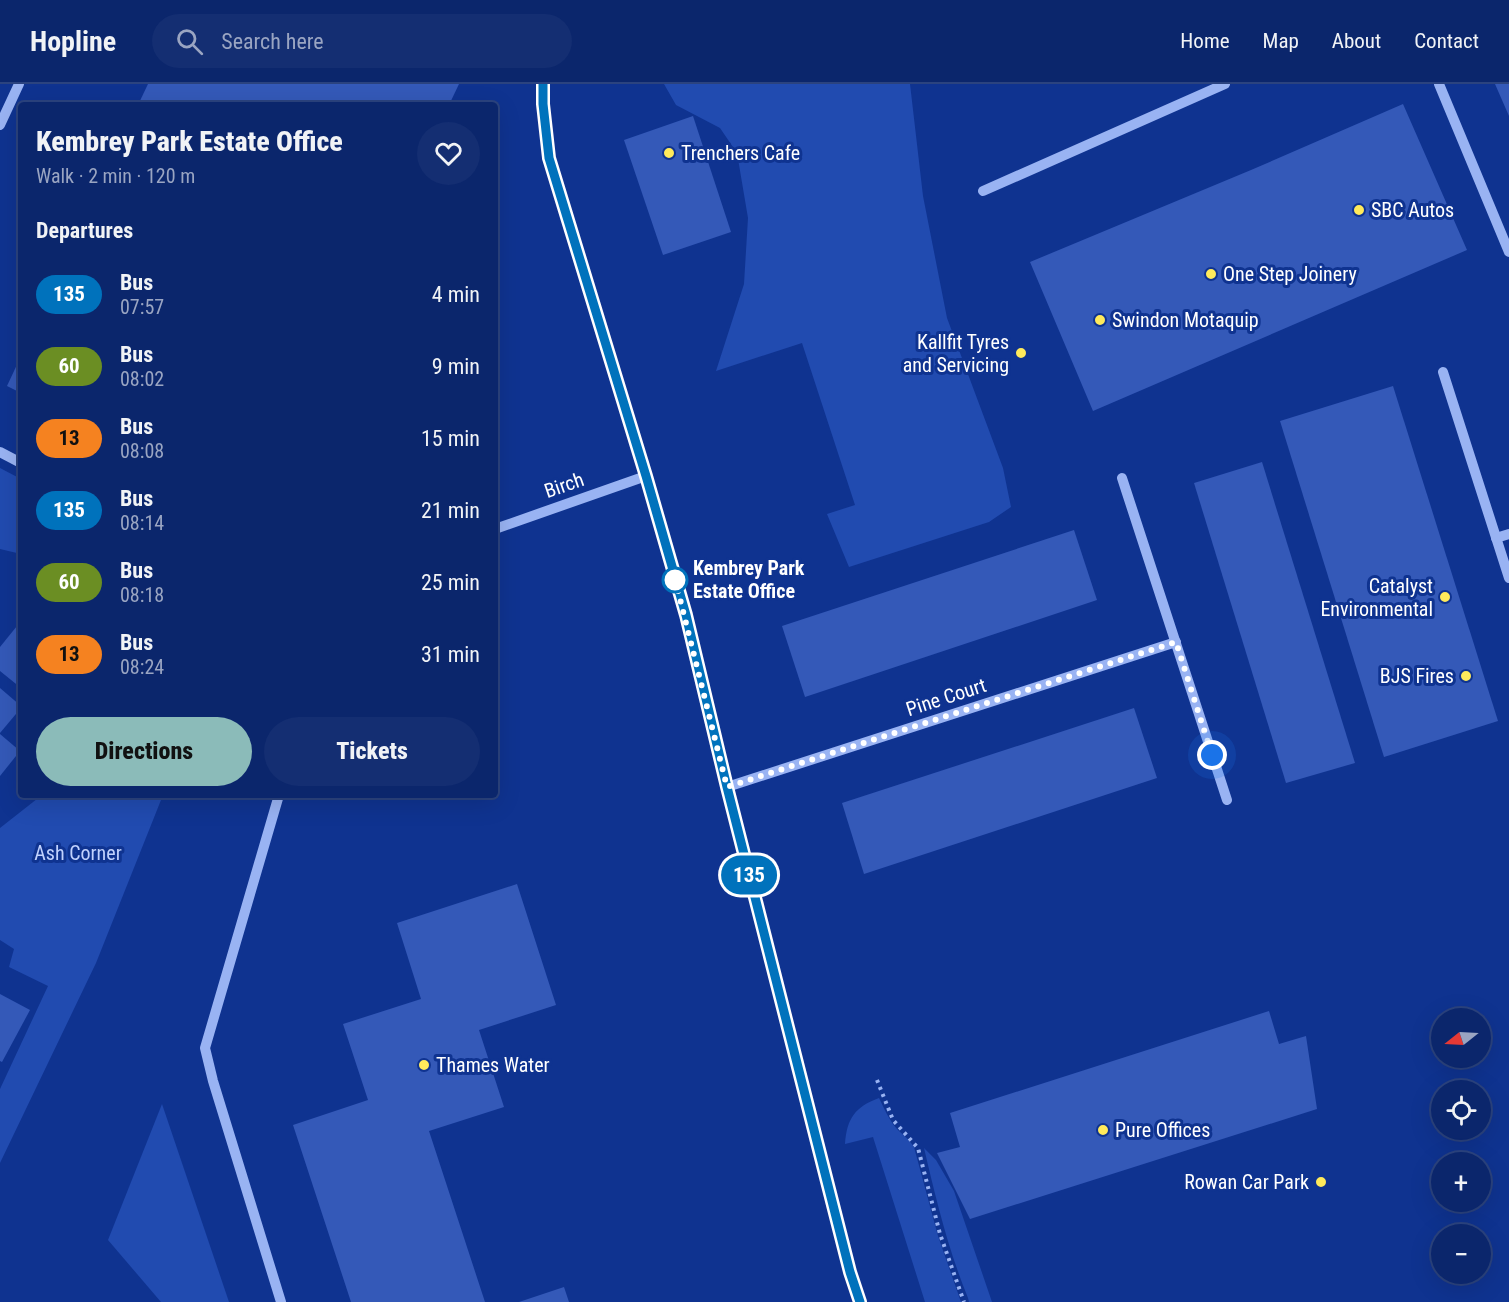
<!DOCTYPE html>
<html lang="en">
<head>
<meta charset="utf-8">
<style>
	body { margin:0; font-family:"Roboto Condensed",sans-serif; background:#142e72; color:#f1f3f6; height:100vh; display:flex; flex-direction:column; font-size:22px; white-space:nowrap }
	* { box-sizing:border-box; margin:0 }
	p { font-size:20px; color:#9aa5c2 }
	.icon { flex:none; width:33px; height:33px; fill:none; stroke:currentColor; stroke-width:2; stroke-linecap:round; stroke-linejoin:round }
	.map { position:relative; flex:1; overflow:hidden }
	.panel { position:absolute; left:18px; top:18px; width:480px; height:696px; display:flex; flex-direction:column; background:#0b266c; border-radius:6px; box-shadow:0 6px 24px #0002,0 0 0 2px #2b437f }
	.panel>* { flex:none }
	.badge { padding:0 12px; border-radius:20px; font-size:21px; line-height:39px }
	.needle { width:39px; rotate:252deg }
	.controls { position:absolute; left:1431px; top:924px; display:grid; gap:12px }
	.controls a { display:grid; place-items:center; width:60px; height:60px; border-radius:50%; background:#0b266c; box-shadow:0 6px 24px #0002,0 0 0 2px #2b437f; font-size:30px }
	.you { position:absolute; width:30px; height:30px; margin:-15px; border:4px solid #fff; border-radius:50%; background:#1a73e8; box-shadow:0 0 0 9px #1a73e833 }
	.map>.badge { position:absolute; translate:-50% -50%; box-shadow:0 0 0 3px #fff }
	h2 { padding:0 18px; font-size:22px; line-height:54px }
	.round { display:grid; place-items:center; flex:none; width:63px; height:63px; border-radius:32px; background:#142e72 }
	.summary { display:flex; align-items:center; justify-content:space-between; height:102px; padding:0 18px }
	h1 { font-size:28px; font-weight:800; line-height:45px }
	.button { display:flex; gap:12px; margin-top:auto; padding:12px 18px }
	.button a { flex:1; height:69px; border-radius:36px; background:#8bbbb9; color:#111; font-size:24px; font-weight:800; line-height:69px; text-align:center }
	.button a+a { background:#142e72; color:#f1f3f6 }
	ul { padding:0; list-style:none }
	li { display:flex; align-items:center; gap:18px; height:72px; padding:0 18px }
	li div { flex:1 }
	li b { display:block; font-size:22px }
	li em { font-style:normal }
	li .badge { min-width:66px; font-weight:700; text-align:center }
	header { display:flex; align-items:center; gap:36px; box-sizing:border-box; height:84px; padding:0 30px; background:#0b266c; border-bottom:2px solid #2b437f }
	header strong { font-size:28px }
	nav { display:flex; gap:33px; margin-inline-start:auto; font-size:21px }
	.search { width:420px; height:54px; background:#142e72; display:flex; align-items:center; gap:15px; box-sizing:border-box; padding:0 21px; border-radius:33px; color:#9aa5c2; font-size:22px }
	.map>svg:first-child { display:block }
</style>
</head>
<body>
<header>
<strong>Hopline</strong>
<div class="search"><svg class="icon" aria-label="search" viewBox="0 0 24 24"><circle cx="10" cy="10" r="6"/><path d="M15 15l6 6"/></svg>Search here</div>
<nav><a>Home</a><a>Map</a><a>About</a><a>Contact</a></nav>
</header>
<div class="map">
<svg width="1509" height="1218" viewBox="0 0 1509 1218">
	<rect width="100%" height="100%" fill="#0f3390"/>
	<g fill="#214bb0">
		<path d="M 664,0 L 910,0 L 923,112 L 947,234 L 1003,384 L 1011,423 L 989,438 L 849,483 L 827,430 L 855,421 L 802,259 L 716,287 L 744,200 L 748,134 L 737,69 L 720,44 L 676,21 Z"/>
		<path d="M 0,384 L 21,395 L 21,470 L 0,465 Z"/>
		<path d="M 42,711 L 163,711 L 96,879 L 0,1079 L 0,1005 L 48,902 L 9,883 L 14,865 L 0,856 L 0,744 Z"/>
		<path d="M 879,1014 C 884,1024 889,1036 897,1045 C 903,1051 909,1055 914,1063 L 938,1152 L 961,1218 L 925,1218 L 873,1053 L 845,1060 C 847,1034 855,1023 879,1014 Z"/>
		<path d="M 162,1020 L 229,1218 L 161,1218 L 108,1156 Z"/>
		<path d="M 924,1064 L 936,1076 L 954,1107 L 992,1218 L 969,1218 L 968,1214 C 948,1165 936,1115 924,1064 Z"/>
	</g>
	<g fill="#3459b8">
		<path d="M 148,0 L 459,0 L 449,21 L 138,21 Z"/>
		<path d="M 1495,0 L 1509,0 L 1509,32 Z"/>
		<path d="M 1403,20 L 1467,166 L 1093,327 L 1030,178 L 1251,86 Z"/>
		<path d="M 693,32 L 731,148 L 663,171 L 624,56 Z"/>
		<path d="M 21,272 L 21,309 L 7,302 Z"/>
		<path d="M 1393,302 L 1498,637 L 1384,673 L 1280,337 Z"/>
		<path d="M 1262,378 L 1355,679 L 1286,699 L 1194,399 Z"/>
		<path d="M 1074,446 L 1097,516 L 805,613 L 782,542 Z"/>
		<path d="M 21,537 L 21,604 L 0,587 L 0,563 Z"/>
		<path d="M 0,604 L 21,622 L 21,624 L 0,649 Z"/>
		<path d="M 1134,624 L 1157,694 L 864,790 L 842,719 Z"/>
		<path d="M 0,650 L 20,667 L 0,692 Z"/>
		<path d="M 517,800 L 556,921 L 479,946 L 504,1023 L 429,1047 L 485,1218 L 351,1218 L 293,1041 L 368,1016 L 343,940 L 421,915 L 397,839 Z"/>
		<path d="M 0,910 L 30,926 L 2,978 L 0,977 Z"/>
		<path d="M 1269,927 L 1279,960 L 1306,952 L 1317,1025 L 970,1135 L 937,1069 L 960,1063 L 950,1029 Z"/>
		<path d="M 564,1203 L 569,1218 L 519,1218 Z"/>
	</g>
	<g fill="none" stroke-linecap="round" stroke-linejoin="round">
		<path stroke="#99b3f3" stroke-width="4" stroke-dasharray="3 4.5" stroke-linecap="butt" d="M 877,996 L 893,1036 L 918,1064 L 940,1150 L 964,1218"/>
		<g stroke="#99b3f3" stroke-width="10">
			<path d="M 543,0 L 543,20 L 549,74 L 646,392 L 685,531 L 727,703 L 850,1188 L 860,1218"/>
			<path d="M 1439,0 L 1509,168"/>
			<path d="M 0,41 L 19,0"/>
			<path d="M 983,107 L 1225,0"/>
			<path d="M 1443,288 L 1509,494"/>
			<path d="M 0,368 L 21,379"/>
			<path d="M 1122,394 L 1227,716"/>
			<path d="M 495,445 L 646,392"/>
			<path d="M 1496,454 L 1509,450"/>
			<path d="M 727,703 L 1176,558"/>
			<path d="M 279,711 L 205,964 L 213,997 L 281,1218"/>
		</g>
	</g>
	<g fill="none" stroke-linecap="round" stroke-linejoin="round">
		<g stroke="#fff" stroke-width="14">
			<path id="line" d="M 543,0 L 543,20 L 549,74 L 646,392 L 686,531 L 727,703 L 850,1188 L 860,1218"/>
		</g>
		<use href="#line" stroke="#0072bc" stroke-width="9"/>
		<path stroke="#fff" stroke-width="6" stroke-dasharray="0 10.8" d="M 675,496 L 674,491 L 727,703 L 1176,558 L 1212,671"/>
	</g>
	<g fill="#ffea5b" stroke="#0f3390" stroke-width="2">
		<circle cx="669" cy="69" r="6"/>
		<circle cx="1359" cy="126" r="6"/>
		<circle cx="1211" cy="190" r="6"/>
		<circle cx="1100" cy="236" r="6"/>
		<circle cx="1021" cy="269" r="6"/>
		<circle cx="1445" cy="513" r="6"/>
		<circle cx="1466" cy="592" r="6"/>
		<circle cx="424" cy="981" r="6"/>
		<circle cx="1103" cy="1046" r="6"/>
		<circle cx="1321" cy="1098" r="6"/>
	</g>
	<circle fill="#fff" stroke="#0072bc" stroke-width="3" cx="675" cy="496" r="12"/>
	<g text-anchor="middle" stroke-width="6" stroke-linejoin="round" paint-order="stroke">
		<g font-size="20" fill="#fff" stroke="#0f3390" text-anchor="start">
			<text x="681" y="76">Trenchers Cafe</text>
			<text x="1371" y="133">SBC Autos</text>
			<text x="1223" y="197">One Step Joinery</text>
			<text x="1112" y="243">Swindon Motaquip</text>
			<text x="1009" y="265" text-anchor="end">Kallfit Tyres<tspan x="1009" dy="23">and Servicing</tspan></text>
			<text x="1433" y="509" text-anchor="end">Catalyst<tspan x="1433" dy="23">Environmental</tspan></text>
			<text x="1454" y="599" text-anchor="end">BJS Fires</text>
			<text x="436" y="988">Thames Water</text>
			<text x="1115" y="1053">Pure Offices</text>
			<text x="1309" y="1105" text-anchor="end">Rowan Car Park</text>
		</g>
		<g font-size="20" fill="#fff" stroke="#0f3390">
			<text transform="translate(564 401) rotate(-19)" y="7">Birch</text>
			<text transform="translate(946 613) rotate(-18)" y="7">Pine Court</text>
		</g>
		<g font-size="20" font-weight="bold" fill="#fff" stroke="#0f3390" text-anchor="start">
			<text x="693" y="491">Kembrey Park<tspan x="693" dy="23">Estate Office</tspan></text>
		</g>
		<g font-size="20" fill="#c1d2fe" stroke="#0f3390">
			<text x="78" y="776">Ash Corner</text>
		</g>
	</g>
</svg>
<div class="controls">
<a><svg class="needle" viewBox="-14 -14 28 28"><path d="M0-13l5 13h-10z" fill="#e53935"/><path d="M0 13l5-13h-10z" fill="#9aa5c2"/></svg></a>
<a><svg class="icon" aria-label="locate" viewBox="0 0 24 24"><circle cx="12" cy="12" r="6"/><path d="M12 2v4M12 18v4M2 12h4M18 12h4"/></svg></a>
<a>+</a>
<a>−</a>
</div>
<div class="you" style="left:1212px;top:671px"></div>
<b class="badge" style="left:749px;top:791px;background:#0072bc;color:#fff">135</b>
<section class="panel">
<div class="summary"><div><h1>Kembrey Park Estate Office</h1><p>Walk · 2 min · 120 m</p></div><a class="round"><svg class="icon" aria-label="heart" viewBox="0 0 24 24"><path d="M12 20l-8-8c-3-5 5-10 8-4 3-6 11-1 8 4z"/></svg></a></div>
<h2>Departures</h2>
<ul>
<li><span class="badge" style="background:#0072bc;color:#fff">135</span><div><b>Bus</b><p>07:57</p></div><em>4 min</em></li>
<li><span class="badge" style="background:#6b8e23;color:#fff">60</span><div><b>Bus</b><p>08:02</p></div><em>9 min</em></li>
<li><span class="badge" style="background:#f58220;color:#111">13</span><div><b>Bus</b><p>08:08</p></div><em>15 min</em></li>
<li><span class="badge" style="background:#0072bc;color:#fff">135</span><div><b>Bus</b><p>08:14</p></div><em>21 min</em></li>
<li><span class="badge" style="background:#6b8e23;color:#fff">60</span><div><b>Bus</b><p>08:18</p></div><em>25 min</em></li>
<li><span class="badge" style="background:#f58220;color:#111">13</span><div><b>Bus</b><p>08:24</p></div><em>31 min</em></li>
</ul>
<div class="button"><a>Directions</a><a>Tickets</a></div>
</section>
</div>
</body>
</html>
